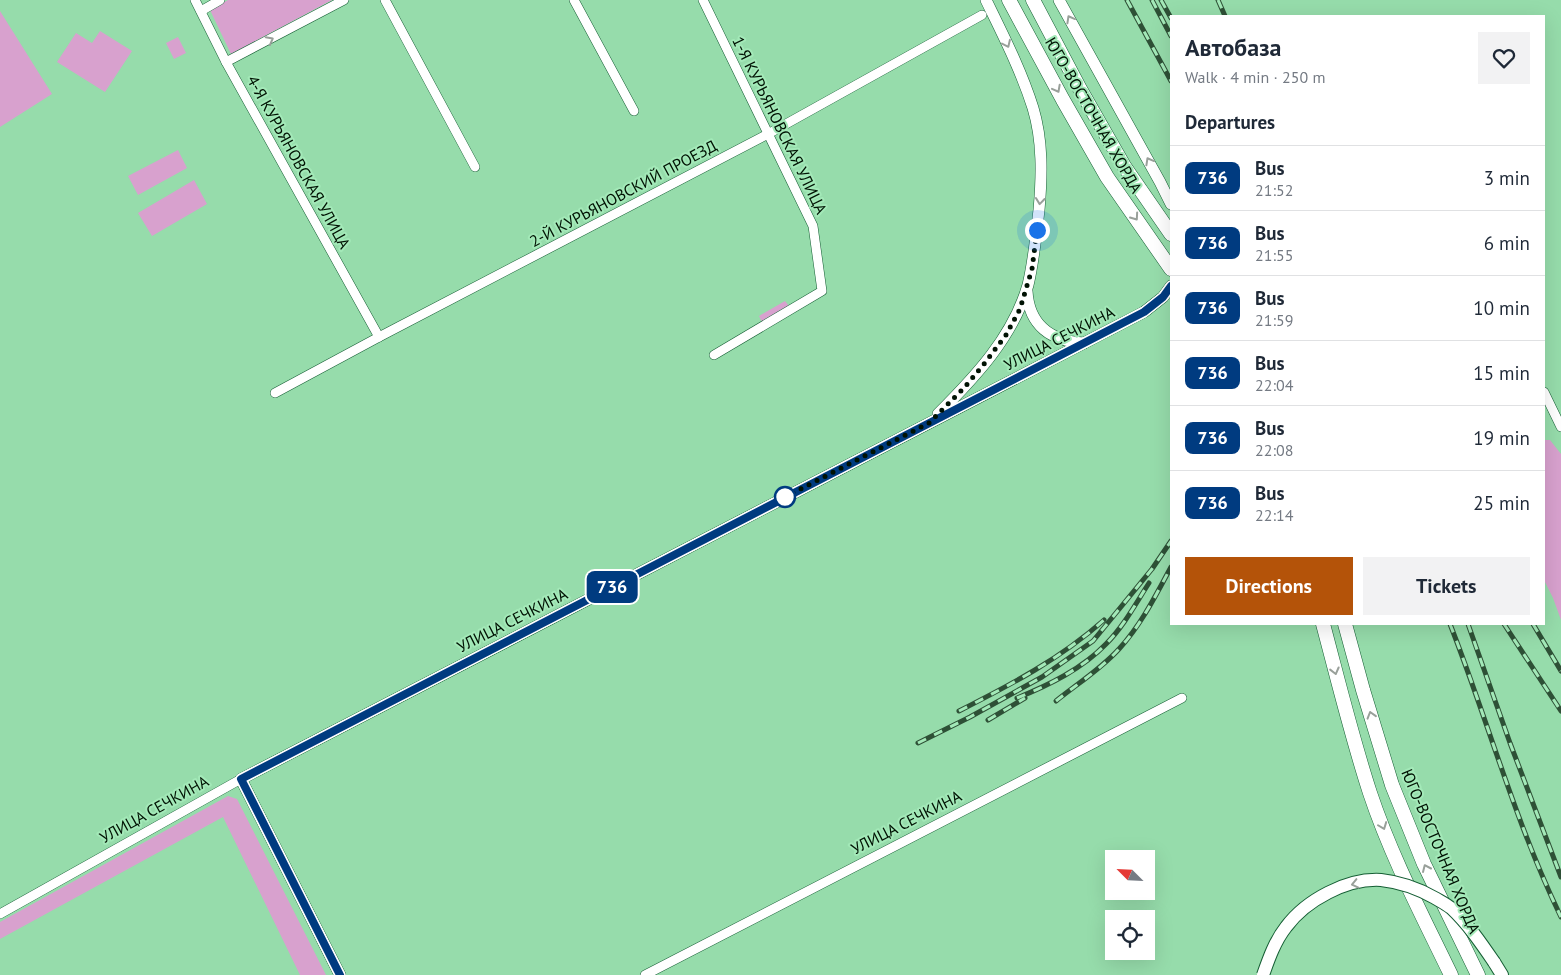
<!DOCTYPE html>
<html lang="en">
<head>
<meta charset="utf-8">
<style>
	body { margin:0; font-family:"PT Sans",sans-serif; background:#f2f2f3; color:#1f2937; height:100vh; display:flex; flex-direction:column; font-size:19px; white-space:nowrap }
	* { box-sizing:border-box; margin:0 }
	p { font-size:16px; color:#747a83 }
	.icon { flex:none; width:28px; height:28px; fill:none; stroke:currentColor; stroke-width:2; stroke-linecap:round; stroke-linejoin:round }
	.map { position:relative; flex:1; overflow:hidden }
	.drawer { position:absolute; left:1170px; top:15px; width:375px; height:610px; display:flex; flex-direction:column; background:#fff; border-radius:0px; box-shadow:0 5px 20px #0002 }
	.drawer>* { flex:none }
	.badge { padding:0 10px; border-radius:8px; font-size:18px; line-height:32px }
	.needle { width:32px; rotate:294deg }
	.fabs { position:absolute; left:1105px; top:850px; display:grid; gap:10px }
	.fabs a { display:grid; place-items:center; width:50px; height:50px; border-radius:0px; background:#fff; box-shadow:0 5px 20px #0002; font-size:25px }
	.you { position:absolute; width:25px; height:25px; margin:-12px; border:4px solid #fff; border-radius:50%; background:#1a73e8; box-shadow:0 0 0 8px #1a73e833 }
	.map>.badge { position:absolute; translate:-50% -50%; box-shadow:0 0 0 2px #fff }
	h2 { padding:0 15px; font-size:19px; line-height:45px }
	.round { display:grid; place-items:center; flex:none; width:52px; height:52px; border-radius:0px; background:#f2f2f3 }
	.head { display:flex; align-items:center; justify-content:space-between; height:85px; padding:0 15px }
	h1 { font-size:24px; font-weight:700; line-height:38px }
	.button { display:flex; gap:10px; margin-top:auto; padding:10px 15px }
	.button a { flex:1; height:58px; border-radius:0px; background:#b45309; color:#fff; font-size:20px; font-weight:700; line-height:58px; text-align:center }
	.button a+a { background:#f2f2f3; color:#1f2937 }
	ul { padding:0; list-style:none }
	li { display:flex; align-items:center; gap:15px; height:65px; padding:0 15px; border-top:1px solid #e0e1e3 }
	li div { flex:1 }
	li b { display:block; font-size:19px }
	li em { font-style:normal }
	li .badge { min-width:55px; font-weight:700; text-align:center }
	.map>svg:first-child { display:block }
</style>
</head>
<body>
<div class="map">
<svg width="1561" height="975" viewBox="0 0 1561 975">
	<rect width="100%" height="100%" fill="#96dcab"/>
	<g fill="#d8a1ce">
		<path d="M 228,0 L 332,0 L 231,54 L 210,10 Z"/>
		<path d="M 0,11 L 52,94 L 0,127 Z"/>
		<path d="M 100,31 L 132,51 L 105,92 L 57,62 L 76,33 L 92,43 Z"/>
		<path d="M 178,37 L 186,53 L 174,59 L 166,43 Z"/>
		<path d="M 178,150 L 187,168 L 138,195 L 128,176 Z"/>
		<path d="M 194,180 L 207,204 L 152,236 L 138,213 Z"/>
		<path d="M 785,301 L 789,306 L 762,322 L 759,316 Z"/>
		<path d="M 1544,440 L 1550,440 L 1561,454 L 1561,620 L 1553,598 L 1544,580 Z"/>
		<path d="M 228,796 L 237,799 L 326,975 L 300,975 L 223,817 L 0,939 L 0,922 Z"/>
	</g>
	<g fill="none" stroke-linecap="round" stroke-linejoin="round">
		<g stroke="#155e34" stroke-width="10">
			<g id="minor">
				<path d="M 195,0 L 226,62 L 379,337"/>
				<path d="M 385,0 L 475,167"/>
				<path d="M 574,0 L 634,111"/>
				<path d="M 703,0 L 813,226 L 822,291 L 714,355"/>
				<path d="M 201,11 L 220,0"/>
				<path d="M 226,62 L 344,0"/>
				<path d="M 1544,392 L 1561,427"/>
				<path d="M 275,393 L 379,337 L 768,134 L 982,15"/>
				<path d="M 0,914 L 241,779"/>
				<path d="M 645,975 L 1182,698"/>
			</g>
		</g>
		<g stroke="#155e34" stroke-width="12">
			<g id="tertiary">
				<path d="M 1059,0 L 1160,182 L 1171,204"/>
				<path d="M 1027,291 C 1029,326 1051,341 1084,343"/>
				<path d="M 938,414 C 975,377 1013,337 1028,285 C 1034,260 1036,235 1039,210 C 1042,176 1043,141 1033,108 C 1021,70 1003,35 986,0"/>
				<path d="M 340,975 L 241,779 L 1144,312 L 1163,297 L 1171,286"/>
			</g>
		</g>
		<g stroke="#155e34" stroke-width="14">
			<path id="secondary" d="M 1494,962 L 1502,975"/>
		</g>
		<g stroke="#155e34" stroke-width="15">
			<g id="primary">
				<path d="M 1009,0 L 1063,100 L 1107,177 L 1171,269"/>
				<path d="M 1033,0 L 1080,89 L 1124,166 L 1171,234"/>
				<path d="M 1323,624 C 1338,680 1352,738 1370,793 C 1391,856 1422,915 1451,975"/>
				<path d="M 1345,624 L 1363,690 L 1392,785 L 1424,864 L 1478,975"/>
			</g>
		</g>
		<use href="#minor" stroke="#fff" stroke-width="9"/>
		<use href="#tertiary" stroke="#fff" stroke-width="11"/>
		<use href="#secondary" stroke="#fff" stroke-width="12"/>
		<use href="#primary" stroke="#fff" stroke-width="14"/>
		<g stroke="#2e5036" stroke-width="5">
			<g id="rail">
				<path d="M 1127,0 L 1171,81"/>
				<path d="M 1152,0 L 1171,36"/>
				<path d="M 1161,0 L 1171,18"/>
				<path d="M 1218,0 L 1225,16"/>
				<path d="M 1450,624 C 1488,721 1515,822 1561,917"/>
				<path d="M 1468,624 L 1510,743 L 1561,877"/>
				<path d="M 1504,624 L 1561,711"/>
				<path d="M 1533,624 L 1561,671"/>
				<path d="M 1017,698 C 1049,685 1082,669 1106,644 C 1124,626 1136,603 1149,583"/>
				<path d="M 1056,701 C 1077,684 1101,669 1119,649 C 1141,625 1156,595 1171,567"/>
				<path d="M 959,711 C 1012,684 1060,659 1104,620"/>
				<path d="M 988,720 L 1025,698"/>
				<path d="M 918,743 L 970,717 L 1042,677 L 1093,641 L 1152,569 L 1171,541"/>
			</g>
		</g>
		<use href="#rail" stroke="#a3e9b8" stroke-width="3" stroke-dasharray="9" stroke-linecap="butt"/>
		<g stroke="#155e34" stroke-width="14" stroke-linecap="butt">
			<path id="secondary-bridge" d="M 1263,975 C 1269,958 1275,941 1286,927 C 1306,900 1347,878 1381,880 C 1400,882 1419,889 1435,898 C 1440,901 1446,904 1451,908 C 1468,924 1481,943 1494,962"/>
		</g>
		<use href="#secondary-bridge" stroke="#fff" stroke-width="12"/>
	</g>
	<defs><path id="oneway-chevron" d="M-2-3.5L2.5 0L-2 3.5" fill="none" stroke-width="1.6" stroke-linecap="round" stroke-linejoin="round" transform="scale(1.25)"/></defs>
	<g stroke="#99a09a">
		<use href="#oneway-chevron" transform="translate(1070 19) rotate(-119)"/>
		<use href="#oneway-chevron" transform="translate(270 40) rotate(-28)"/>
		<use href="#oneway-chevron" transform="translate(1007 44) rotate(65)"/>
		<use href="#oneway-chevron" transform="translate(1057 89) rotate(62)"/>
		<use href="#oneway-chevron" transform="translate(1149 161) rotate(-119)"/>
		<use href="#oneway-chevron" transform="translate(1040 201) rotate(96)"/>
		<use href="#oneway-chevron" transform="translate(1135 217) rotate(55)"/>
		<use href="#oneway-chevron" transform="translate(1335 671) rotate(76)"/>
		<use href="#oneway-chevron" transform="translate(1371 715) rotate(-107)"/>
		<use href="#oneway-chevron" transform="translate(1383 826) rotate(69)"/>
		<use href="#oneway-chevron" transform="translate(1426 868) rotate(-114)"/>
		<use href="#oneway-chevron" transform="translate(1355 884) rotate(167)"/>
	</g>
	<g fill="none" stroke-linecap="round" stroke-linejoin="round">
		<g stroke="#fff" stroke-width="11">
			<path id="line" d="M 340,975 L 241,779 L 1144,312 L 1163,297 L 1171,286"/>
		</g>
		<use href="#line" stroke="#003b80" stroke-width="8"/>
		<path stroke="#001203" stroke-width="5" stroke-dasharray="0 9" d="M 785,497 L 929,423 L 964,388 L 984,364 L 1006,335 L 1020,309 L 1032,269 L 1037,230"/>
	</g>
	<circle fill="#fff" stroke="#003b80" stroke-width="2.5" cx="785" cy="497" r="10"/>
	<g text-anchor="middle" stroke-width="4" stroke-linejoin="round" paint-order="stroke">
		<g font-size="16" fill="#001203" stroke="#a3e9b8">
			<text transform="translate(1094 115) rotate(60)" y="6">ЮГО-ВОСТОЧНАЯ ХОРДА</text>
			<text transform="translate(780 125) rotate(64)" y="6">1-Я КУРЬЯНОВСКАЯ УЛИЦА</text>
			<text transform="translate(299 162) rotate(61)" y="6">4-Я КУРЬЯНОВСКАЯ УЛИЦА</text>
			<text transform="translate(623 193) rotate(-28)" y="6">2-Й КУРЬЯНОВСКИЙ ПРОЕЗД</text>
			<text transform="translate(1059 338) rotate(-27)" y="6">УЛИЦА СЕЧКИНА</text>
			<text transform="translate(512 620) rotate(-27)" y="6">УЛИЦА СЕЧКИНА</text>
			<text transform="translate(154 809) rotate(-29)" y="6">УЛИЦА СЕЧКИНА</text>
			<text transform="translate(906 822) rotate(-27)" y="6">УЛИЦА СЕЧКИНА</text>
			<text transform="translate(1441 851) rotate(67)" y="6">ЮГО-ВОСТОЧНАЯ ХОРДА</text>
		</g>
	</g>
</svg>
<div class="fabs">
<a><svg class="needle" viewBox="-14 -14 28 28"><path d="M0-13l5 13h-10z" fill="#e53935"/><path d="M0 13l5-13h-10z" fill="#747a83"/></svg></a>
<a><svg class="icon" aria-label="locate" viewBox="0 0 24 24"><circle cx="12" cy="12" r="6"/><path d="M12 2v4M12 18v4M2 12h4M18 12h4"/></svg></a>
</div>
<div class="you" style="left:1037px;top:230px"></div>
<b class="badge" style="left:612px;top:587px;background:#003b80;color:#fff">736</b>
<section class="drawer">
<div class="head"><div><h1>Автобаза</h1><p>Walk · 4 min · 250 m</p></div><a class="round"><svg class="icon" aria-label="heart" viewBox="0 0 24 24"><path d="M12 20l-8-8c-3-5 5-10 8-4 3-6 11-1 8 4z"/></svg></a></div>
<h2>Departures</h2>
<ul>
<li><span class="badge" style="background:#003b80;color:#fff">736</span><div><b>Bus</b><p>21:52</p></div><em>3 min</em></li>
<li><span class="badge" style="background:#003b80;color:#fff">736</span><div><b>Bus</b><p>21:55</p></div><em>6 min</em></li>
<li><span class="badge" style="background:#003b80;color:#fff">736</span><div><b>Bus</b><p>21:59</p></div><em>10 min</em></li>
<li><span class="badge" style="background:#003b80;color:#fff">736</span><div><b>Bus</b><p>22:04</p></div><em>15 min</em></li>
<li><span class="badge" style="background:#003b80;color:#fff">736</span><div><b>Bus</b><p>22:08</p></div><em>19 min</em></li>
<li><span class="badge" style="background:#003b80;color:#fff">736</span><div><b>Bus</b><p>22:14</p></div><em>25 min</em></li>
</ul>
<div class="button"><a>Directions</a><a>Tickets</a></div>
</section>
</div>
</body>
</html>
